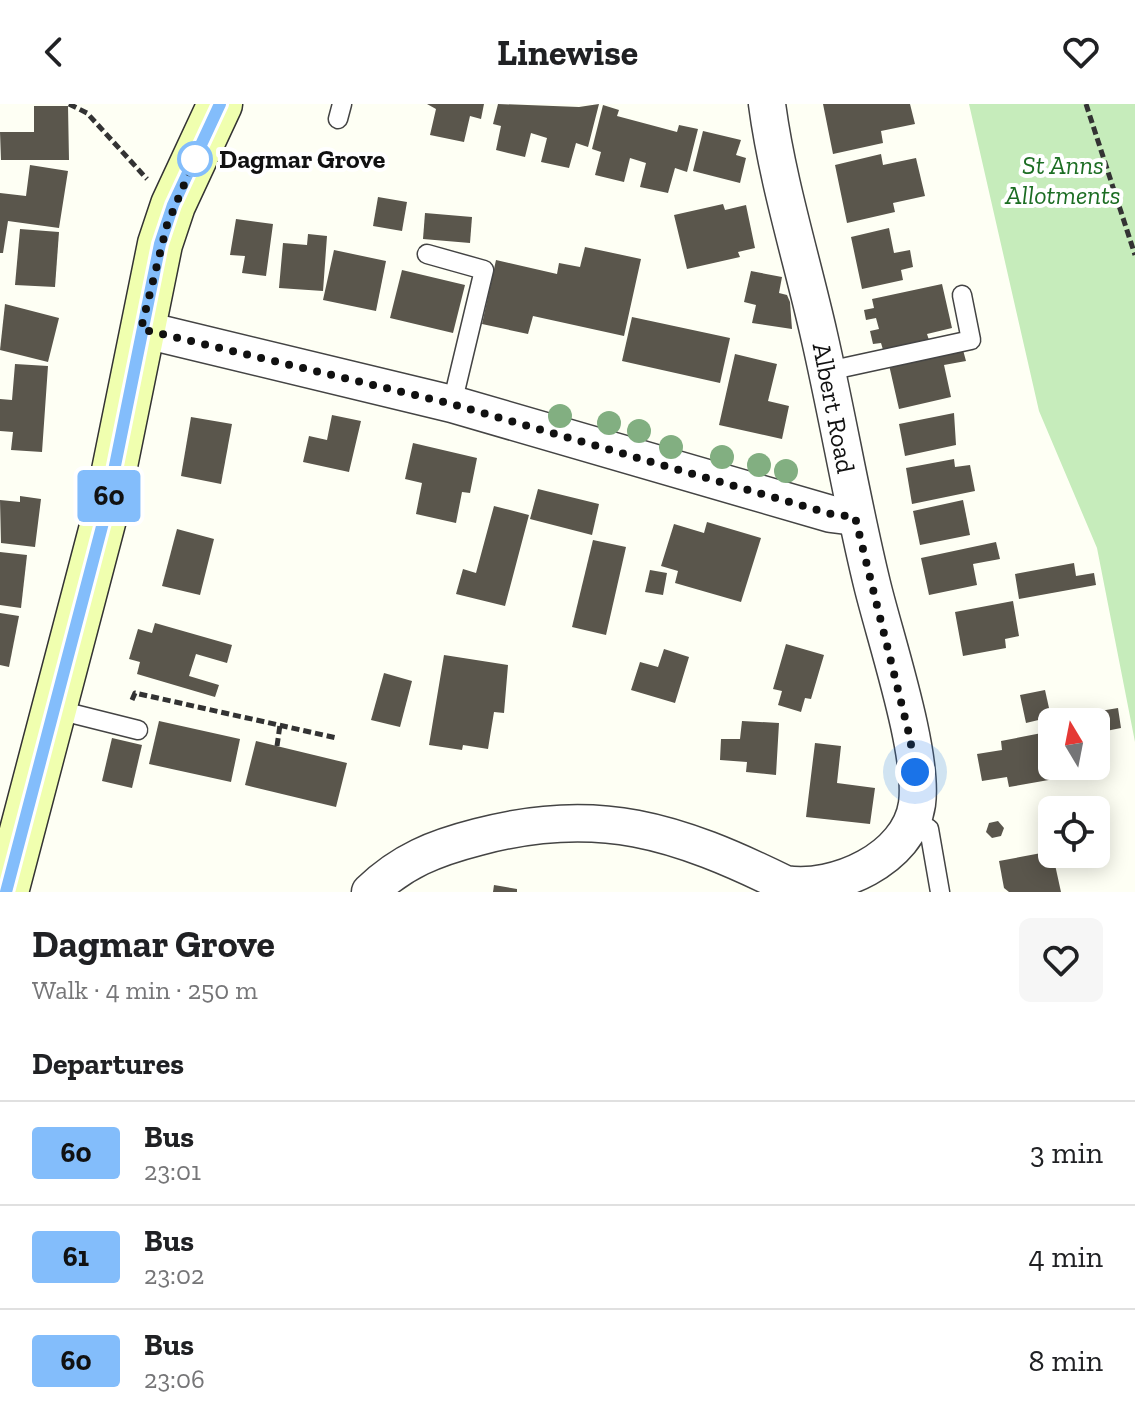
<!DOCTYPE html>
<html lang="en">
<head>
<meta charset="utf-8">
<style>
	body { margin:0; font-family:"Zilla Slab",serif; background:#f6f6f6; color:#202124; height:100vh; display:flex; flex-direction:column; font-size:30px; white-space:nowrap }
	* { box-sizing:border-box; margin:0 }
	p { font-size:26px; color:#757577 }
	.icon { flex:none; width:44px; height:44px; fill:none; stroke:currentColor; stroke-width:2; stroke-linecap:round; stroke-linejoin:round }
	.map { position:relative; height:788px; overflow:hidden }
	.sheet { display:flex; flex-direction:column; background:#fff; flex:1 }
	.sheet>* { flex:none }
	.badge { padding:0 16px; border-radius:6px; font-size:28px; line-height:52px }
	.needle { width:52px; rotate:350deg }
	.fabs { position:absolute; left:1038px; top:604px; display:grid; gap:16px }
	.fabs a { display:grid; place-items:center; width:72px; height:72px; border-radius:12px; background:#fff; box-shadow:0 4px 20px #0003; font-size:40px }
	.you { position:absolute; width:40px; height:40px; margin:-20px; border:6px solid #fff; border-radius:50%; background:#1a73e8; box-shadow:0 0 0 12px #1a73e833 }
	.map>.badge { position:absolute; translate:-50% -50%; box-shadow:0 0 0 4px #fff }
	h2 { padding:0 32px; font-size:30px; line-height:72px }
	.round { display:grid; place-items:center; flex:none; width:84px; height:84px; border-radius:12px; background:#f6f6f6 }
	.headline { display:flex; align-items:center; justify-content:space-between; height:136px; padding:0 32px }
	h1 { font-size:38px; font-weight:700; line-height:60px }
	ul { padding:0; list-style:none }
	li { display:flex; align-items:center; gap:24px; height:104px; padding:0 32px; border-top:2px solid #e0e0e0 }
	li div { flex:1 }
	li b { display:block; font-size:30px }
	li em { font-style:normal }
	li .badge { min-width:88px; font-weight:700; text-align:center }
	header { display:flex; justify-content:space-between; align-items:center; height:104px; padding:0 32px; background:#fff; font-size:36px; font-weight:700 }
	.map>svg:first-child { display:block }
</style>
</head>
<body>
<header><svg class="icon" aria-label="back" viewBox="0 0 24 24"><path d="M15 5l-7 7 7 7"/></svg>Linewise<svg class="icon" aria-label="heart" viewBox="0 0 24 24"><path d="M12 20l-8-8c-3-5 5-10 8-4 3-6 11-1 8 4z"/></svg></header>
<div class="map">
<svg width="1135" height="788" viewBox="0 0 1135 788">
	<rect width="100%" height="100%" fill="#fefff4"/>
	<path fill="#c6ecbb" d="M 969,0 L 1135,0 L 1135,638 L 1097,444 L 1039,307 Z"/>
	<g fill="#5a564c">
		<path d="M 427,0 L 484,0 L 481,15 L 470,12 L 464,38 L 430,31 L 436,5 Z"/>
		<path d="M 498,0 L 579,3 L 599,0 L 588,43 L 576,39 L 569,64 L 541,58 L 547,34 L 531,29 L 525,53 L 496,46 L 501,22 L 493,20 Z"/>
		<path d="M 823,0 L 910,0 L 915,20 L 881,27 L 883,39 L 833,50 Z"/>
		<path d="M 603,1 L 619,6 L 617,12 L 677,28 L 679,21 L 698,25 L 687,68 L 675,64 L 668,89 L 640,83 L 646,59 L 630,54 L 624,78 L 595,71 L 601,48 L 592,45 Z"/>
		<path d="M 34,2 L 68,2 L 69,56 L 1,56 L 0,28 L 34,28 Z"/>
		<path d="M 703,27 L 741,36 L 736,51 L 746,54 L 740,79 L 693,67 Z"/>
		<path d="M 881,50 L 883,61 L 916,54 L 925,92 L 893,99 L 895,108 L 847,119 L 835,61 Z"/>
		<path d="M 30,61 L 68,67 L 59,124 L 8,117 L 3,149 L 0,149 L 0,89 L 26,92 Z"/>
		<path d="M 378,93 L 407,98 L 402,127 L 373,122 Z"/>
		<path d="M 723,100 L 725,106 L 746,101 L 755,144 L 738,148 L 740,153 L 687,165 L 674,111 Z"/>
		<path d="M 425,109 L 472,113 L 470,139 L 423,135 Z"/>
		<path d="M 236,115 L 273,120 L 266,172 L 242,169 L 245,152 L 230,151 Z"/>
		<path d="M 889,124 L 894,149 L 910,146 L 913,163 L 901,166 L 903,176 L 862,185 L 851,133 Z"/>
		<path d="M 20,125 L 59,128 L 55,183 L 15,181 Z"/>
		<path d="M 308,130 L 327,132 L 323,187 L 279,184 L 283,139 L 307,141 Z"/>
		<path d="M 585,143 L 641,155 L 624,232 L 533,212 L 528,230 L 482,220 L 496,156 L 557,170 L 559,159 L 580,163 Z"/>
		<path d="M 334,146 L 386,157 L 376,207 L 323,196 Z"/>
		<path d="M 402,166 L 465,181 L 453,229 L 390,214 Z"/>
		<path d="M 751,167 L 782,173 L 779,189 L 787,191 L 790,198 L 792,225 L 752,219 L 756,201 L 744,198 Z"/>
		<path d="M 942,180 L 952,224 L 927,230 L 930,239 L 884,249 L 881,239 L 873,240 L 870,227 L 879,225 L 876,214 L 866,216 L 864,206 L 874,204 L 872,195 Z"/>
		<path d="M 5,200 L 59,214 L 48,258 L 0,246 Z"/>
		<path d="M 632,213 L 730,234 L 720,279 L 622,257 Z"/>
		<path d="M 963,246 L 966,257 L 944,261 L 951,293 L 899,305 L 889,261 Z"/>
		<path d="M 735,250 L 777,260 L 768,297 L 789,302 L 782,335 L 719,321 Z"/>
		<path d="M 15,260 L 48,262 L 42,348 L 11,346 L 13,328 L 0,327 L 0,295 L 12,296 Z"/>
		<path d="M 954,309 L 956,341 L 905,352 L 899,320 Z"/>
		<path d="M 332,311 L 361,317 L 349,368 L 303,358 L 309,332 L 327,336 Z"/>
		<path d="M 191,313 L 232,320 L 221,380 L 181,372 Z"/>
		<path d="M 413,339 L 477,354 L 470,389 L 462,388 L 456,419 L 416,410 L 422,379 L 405,375 Z"/>
		<path d="M 954,355 L 955,363 L 970,361 L 975,387 L 912,400 L 906,364 Z"/>
		<path d="M 538,385 L 599,400 L 592,431 L 530,415 Z"/>
		<path d="M 20,392 L 41,395 L 35,443 L 1,439 L 0,396 L 20,398 Z"/>
		<path d="M 963,396 L 970,431 L 920,441 L 913,407 Z"/>
		<path d="M 494,402 L 529,411 L 505,502 L 456,490 L 463,465 L 476,469 Z"/>
		<path d="M 707,418 L 761,434 L 741,498 L 675,479 L 678,467 L 661,462 L 674,420 L 704,429 Z"/>
		<path d="M 177,425 L 214,435 L 200,491 L 162,482 Z"/>
		<path d="M 593,436 L 626,443 L 606,531 L 572,523 Z"/>
		<path d="M 996,438 L 1000,455 L 973,460 L 977,481 L 929,491 L 921,454 Z"/>
		<path d="M 0,448 L 27,451 L 21,504 L 0,501 Z"/>
		<path d="M 1074,459 L 1076,472 L 1094,469 L 1096,481 L 1019,495 L 1015,470 Z"/>
		<path d="M 650,466 L 667,469 L 663,491 L 645,488 Z"/>
		<path d="M 1013,497 L 1019,532 L 1005,535 L 1006,544 L 963,552 L 955,508 Z"/>
		<path d="M 0,509 L 19,512 L 9,563 L 0,561 Z"/>
		<path d="M 155,519 L 232,541 L 227,559 L 196,550 L 189,572 L 219,581 L 215,593 L 137,570 L 140,558 L 129,555 L 138,525 L 152,529 Z"/>
		<path d="M 786,540 L 824,551 L 811,595 L 805,594 L 801,608 L 778,601 L 782,587 L 773,585 Z"/>
		<path d="M 664,545 L 689,553 L 675,599 L 631,586 L 640,558 L 658,563 Z"/>
		<path d="M 444,551 L 508,561 L 504,609 L 494,608 L 488,645 L 463,641 L 462,646 L 429,641 Z"/>
		<path d="M 384,569 L 412,577 L 400,623 L 371,616 Z"/>
		<path d="M 1045,586 L 1051,613 L 1026,619 L 1020,591 Z"/>
		<path d="M 1118,604 L 1121,624 L 1096,629 L 1096,618 L 1077,618 L 1076,611 Z"/>
		<path d="M 159,617 L 240,635 L 231,678 L 149,660 Z"/>
		<path d="M 742,617 L 779,619 L 776,671 L 746,668 L 747,658 L 720,656 L 721,635 L 740,635 Z"/>
		<path d="M 1052,627 L 1052,662 L 1093,662 L 1094,668 L 1009,683 L 1007,673 L 982,677 L 977,650 L 1002,646 L 1001,637 Z"/>
		<path d="M 112,634 L 142,641 L 132,684 L 102,677 Z"/>
		<path d="M 256,637 L 347,659 L 336,703 L 245,681 Z"/>
		<path d="M 815,639 L 841,642 L 837,679 L 875,684 L 870,720 L 806,713 Z"/>
		<path d="M 998,717 L 1004,724 L 1001,732 L 992,734 L 986,728 L 989,719 Z"/>
		<path d="M 1052,747 L 1061,788 L 1009,788 L 1004,784 L 999,757 Z"/>
		<path d="M 494,781 L 517,785 L 517,788 L 493,788 Z"/>
	</g>
	<g fill="none" stroke-linecap="round" stroke-linejoin="round">
		<g stroke="#444" stroke-width="21">
			<g id="lane">
				<path d="M 338,15 L 342,0"/>
				<path d="M 427,150 L 484,166 L 452,300"/>
				<path d="M 828,267 L 971,236 L 962,191"/>
				<path d="M 54,605 L 138,626"/>
				<path d="M 913,715 L 929,725 L 940,788"/>
			</g>
		</g>
		<g stroke="#444" stroke-width="39">
			<g id="street">
				<path d="M 141,225 L 452,300 L 831,410 L 855,413"/>
				<path d="M 370,788 C 402,757 435,744 478,733 C 598,701 677,727 785,780 C 835,788 909,755 917,700 C 924,649 885,534 872,480 C 852,398 838,314 819,231 C 802,156 777,76 767,0"/>
			</g>
		</g>
		<g stroke="#333" stroke-width="47">
			<path id="secondary" d="M 6,788 L 105,411 L 160,140 L 173,101 L 220,0"/>
		</g>
		<g stroke="#333" stroke-width="5" stroke-dasharray="8 4" stroke-linecap="butt">
			<path d="M 69,0 L 87,9 L 147,75"/>
			<path d="M 1086,0 L 1135,151"/>
			<path d="M 132,596 L 135,589 L 337,634"/>
			<path d="M 277,642 L 280,621"/>
		</g>
		<use href="#lane" stroke="#fff" stroke-width="18"/>
		<use href="#street" stroke="#fff" stroke-width="36"/>
		<use href="#secondary" stroke="#f0ffaf" stroke-width="44"/>
	</g>
	<g fill="#82af81">
		<circle cx="560" cy="312" r="12"/>
		<circle cx="609" cy="319" r="12"/>
		<circle cx="639" cy="327" r="12"/>
		<circle cx="671" cy="343" r="12"/>
		<circle cx="722" cy="353" r="12"/>
		<circle cx="759" cy="361" r="12"/>
		<circle cx="786" cy="367" r="12"/>
	</g>
	<g fill="none" stroke-linecap="round" stroke-linejoin="round">
		<g stroke="#fff" stroke-width="18">
			<path id="line" d="M 6,788 L 105,411 L 160,140 L 173,101 L 220,0"/>
		</g>
		<use href="#line" stroke="#83bdfb" stroke-width="12"/>
		<path stroke="#111" stroke-width="8" stroke-dasharray="0 14.4" d="M 195,55 L 167,121 L 141,225 L 452,300 L 831,410 L 855,413 L 910,634 L 915,668"/>
	</g>
	<circle fill="#fff" stroke="#83bdfb" stroke-width="4" cx="195" cy="55" r="16"/>
	<g text-anchor="middle" stroke-width="8" stroke-linejoin="round" paint-order="stroke">
		<g font-size="26" font-weight="bold" fill="#111" stroke="#fff" text-anchor="start">
			<text x="219" y="64">Dagmar Grove</text>
		</g>
		<g font-size="26" font-style="italic" fill="#1c6d23" stroke="#fff">
			<text x="1063" y="70">St Anns<tspan x="1063" dy="30">Allotments</tspan></text>
		</g>
		<g font-size="26" fill="#111" stroke="#fff">
			<text transform="translate(834 304) rotate(79)" y="9">Albert Road</text>
		</g>
	</g>
</svg>
<div class="fabs">
<a><svg class="needle" viewBox="-14 -14 28 28"><path d="M0-13l5 13h-10z" fill="#e53935"/><path d="M0 13l5-13h-10z" fill="#757577"/></svg></a>
<a><svg class="icon" aria-label="locate" viewBox="0 0 24 24"><circle cx="12" cy="12" r="6"/><path d="M12 2v4M12 18v4M2 12h4M18 12h4"/></svg></a>
</div>
<div class="you" style="left:915px;top:668px"></div>
<b class="badge" style="left:109px;top:392px;background:#83bdfb;color:#111">60</b>
</div>
<section class="sheet">
<div class="headline"><div><h1>Dagmar Grove</h1><p>Walk · 4 min · 250 m</p></div><a class="round"><svg class="icon" aria-label="heart" viewBox="0 0 24 24"><path d="M12 20l-8-8c-3-5 5-10 8-4 3-6 11-1 8 4z"/></svg></a></div>
<h2>Departures</h2>
<ul>
<li><span class="badge" style="background:#83bdfb;color:#111">60</span><div><b>Bus</b><p>23:01</p></div><em>3 min</em></li>
<li><span class="badge" style="background:#83bdfb;color:#111">61</span><div><b>Bus</b><p>23:02</p></div><em>4 min</em></li>
<li><span class="badge" style="background:#83bdfb;color:#111">60</span><div><b>Bus</b><p>23:06</p></div><em>8 min</em></li>
</ul>
</section>
</body>
</html>
